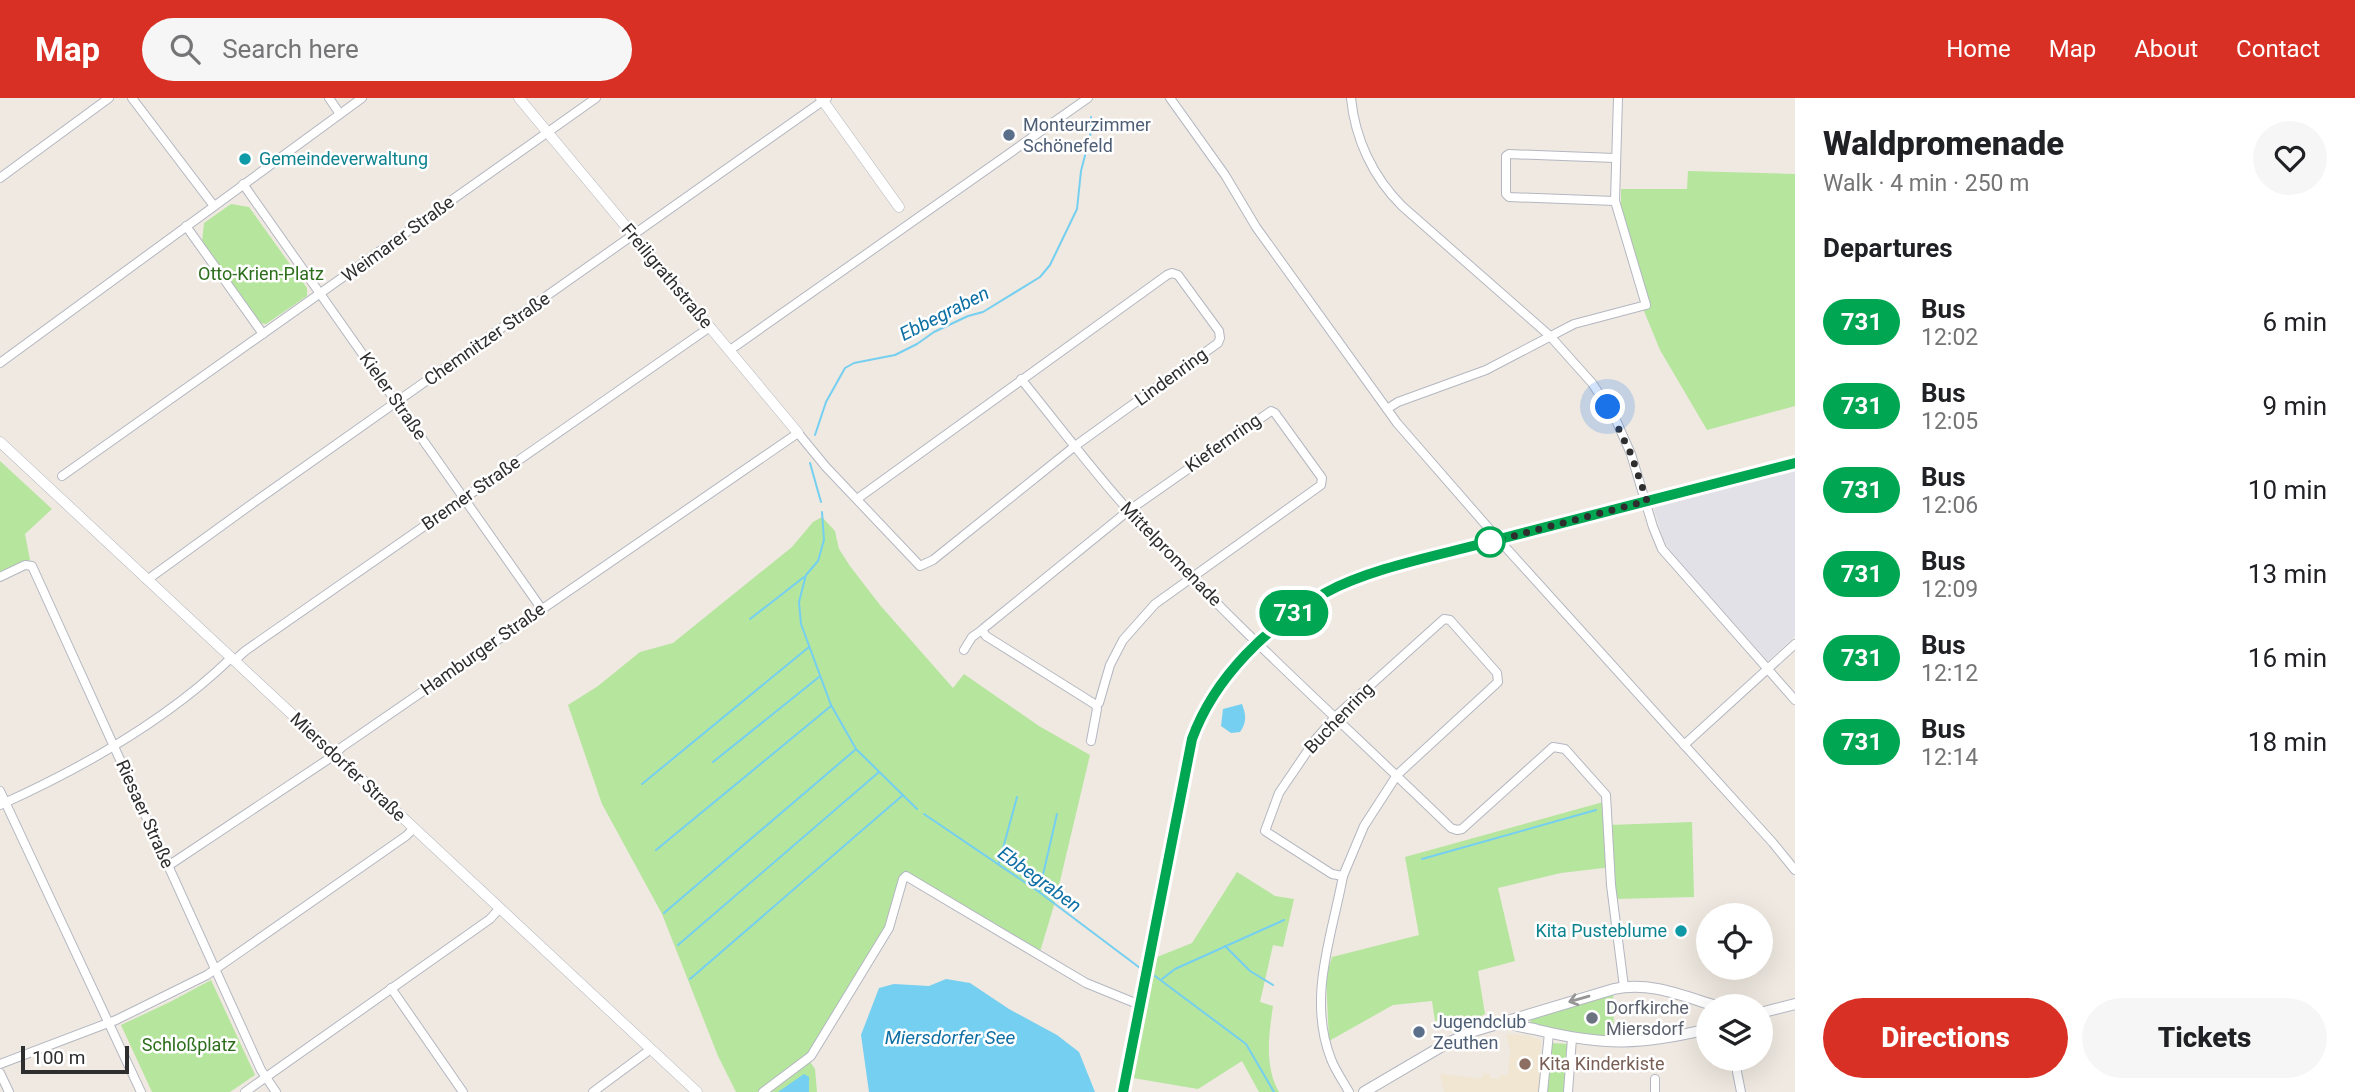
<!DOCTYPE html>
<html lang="en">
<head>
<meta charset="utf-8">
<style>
	body { margin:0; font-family:Roboto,sans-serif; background:#f6f6f6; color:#202124; height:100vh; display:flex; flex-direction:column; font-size:26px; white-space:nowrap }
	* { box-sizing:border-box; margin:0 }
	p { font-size:23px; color:#757577 }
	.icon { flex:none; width:38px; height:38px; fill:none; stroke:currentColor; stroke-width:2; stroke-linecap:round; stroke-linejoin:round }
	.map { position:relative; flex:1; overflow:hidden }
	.sheet { display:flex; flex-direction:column; background:#fff; width:560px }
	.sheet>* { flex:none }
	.badge { padding:0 14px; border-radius:23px; font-size:24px; line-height:46px }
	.buttons { position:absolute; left:1696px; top:805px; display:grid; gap:14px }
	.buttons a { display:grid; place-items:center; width:77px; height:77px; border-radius:50%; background:#fff; box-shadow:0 7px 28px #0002; font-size:35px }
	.scale { position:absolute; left:21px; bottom:18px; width:108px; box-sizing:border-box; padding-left:7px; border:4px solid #2e2e2e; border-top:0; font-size:19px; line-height:24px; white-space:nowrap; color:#2e2e2e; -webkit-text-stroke:5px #fff; paint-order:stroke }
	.you { position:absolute; width:35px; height:35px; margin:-18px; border:5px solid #fff; border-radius:50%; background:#1a73e8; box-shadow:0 0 0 10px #1a73e833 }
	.map>.badge { position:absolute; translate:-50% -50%; box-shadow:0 0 0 4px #fff }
	h2 { padding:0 28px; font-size:26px; line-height:63px }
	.round { display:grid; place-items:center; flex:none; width:74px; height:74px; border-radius:37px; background:#f6f6f6 }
	.head { display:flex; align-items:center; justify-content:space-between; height:119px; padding:0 28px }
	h1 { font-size:33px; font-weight:800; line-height:52px }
	.cta { display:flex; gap:14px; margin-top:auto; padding:14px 28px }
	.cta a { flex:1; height:80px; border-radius:42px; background:#d93025; color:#fff; font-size:28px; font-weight:800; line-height:80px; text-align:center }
	.cta a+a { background:#f6f6f6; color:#202124 }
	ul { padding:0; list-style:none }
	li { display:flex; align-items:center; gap:21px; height:84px; padding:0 28px }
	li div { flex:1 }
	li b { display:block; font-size:26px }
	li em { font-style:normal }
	li .badge { min-width:77px; font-weight:700; text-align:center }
	header { display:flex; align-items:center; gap:42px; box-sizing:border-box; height:98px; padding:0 35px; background:#d93025; color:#fff }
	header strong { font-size:33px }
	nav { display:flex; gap:38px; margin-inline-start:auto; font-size:24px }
	.search { width:490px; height:63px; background:#f6f6f6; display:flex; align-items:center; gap:18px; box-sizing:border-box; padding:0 24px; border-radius:38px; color:#757577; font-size:26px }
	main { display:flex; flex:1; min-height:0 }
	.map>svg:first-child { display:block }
</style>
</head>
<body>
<header>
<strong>Map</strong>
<div class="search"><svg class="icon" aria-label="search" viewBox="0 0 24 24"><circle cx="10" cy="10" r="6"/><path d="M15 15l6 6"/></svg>Search here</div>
<nav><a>Home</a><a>Map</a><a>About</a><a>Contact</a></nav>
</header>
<main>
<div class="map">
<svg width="1795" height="994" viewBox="0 0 1795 994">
	<rect width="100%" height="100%" fill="#efe9e1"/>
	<path fill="#e3e1e8" d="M 1795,373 L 1795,538 L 1768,563 L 1670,453 L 1663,440 L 1654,412 L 1656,409 Z"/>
	<path fill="#f0e6d1" d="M 1506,936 L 1525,937 L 1541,942 L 1539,994 L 1444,994 L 1440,976 L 1478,980 L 1483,979 L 1483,975 L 1490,976 L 1490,980 L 1499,981 L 1500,977 L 1508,977 L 1510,952 Z"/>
	<g fill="#b6e59e">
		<path d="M 1688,73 L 1795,76 L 1795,308 L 1707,332 L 1660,252 L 1644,213 L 1612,106 L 1621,105 L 1621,91 L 1687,91 Z"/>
		<path d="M 231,106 L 249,109 L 307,190 L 307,198 L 266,226 L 259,225 L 202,144 L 204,125 Z"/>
		<path d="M 0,363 L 52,411 L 25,436 L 30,462 L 0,475 Z"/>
		<path d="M 822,419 L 835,433 L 839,451 L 850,468 L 880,507 L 953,590 L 964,576 L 1039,628 L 1090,657 L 1055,804 L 1039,857 L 904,774 L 900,781 L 888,829 L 806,958 L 815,971 L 817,994 L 736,994 L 718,958 L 662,816 L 602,706 L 568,607 L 598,588 L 640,554 L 673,545 L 792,449 L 813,424 Z"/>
		<path d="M 1603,704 L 1609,727 L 1692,724 L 1694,799 L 1615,801 L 1612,769 L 1561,775 L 1498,790 L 1515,863 L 1478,873 L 1485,916 L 1458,929 L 1456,920 L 1435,923 L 1432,903 L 1393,907 L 1329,943 L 1326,878 L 1332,859 L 1419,837 L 1405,759 Z"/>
		<path d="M 1237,774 L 1275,798 L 1294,801 L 1283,849 L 1273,847 L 1260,904 L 1273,908 C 1269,936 1264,968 1279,994 L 1259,994 L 1242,963 L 1198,991 L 1133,980 L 1152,861 L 1192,845 Z"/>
		<path d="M 211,882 L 255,977 L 230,994 L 152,994 L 121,927 L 170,904 Z"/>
		<path d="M 1613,894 L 1614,937 L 1579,938 L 1532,927 L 1530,922 Z"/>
		<path d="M 1550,945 L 1569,946 L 1566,994 L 1546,994 Z"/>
	</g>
	<g fill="#75cff0">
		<path d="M 1242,606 C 1246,617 1247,624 1240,634 L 1231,635 L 1221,628 L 1223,611 Z"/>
		<path d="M 946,881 L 970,885 L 1009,911 L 1057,937 L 1079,954 L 1095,994 L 869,994 L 861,937 L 879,890 L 894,886 L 929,888 Z"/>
		<path d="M 804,976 L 809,979 L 809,994 L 778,994 Z"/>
	</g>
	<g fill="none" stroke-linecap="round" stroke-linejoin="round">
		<g stroke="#75cff0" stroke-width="2">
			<path d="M 815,337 L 826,304 L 845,270 L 854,265 L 895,257 L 917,246 L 934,234 L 968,218 L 983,214 L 1040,179 L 1050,167 L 1077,111 L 1081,73 L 1091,34 L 1091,19"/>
			<path d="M 810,365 L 821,404"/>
			<path d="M 822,414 L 824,442 L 818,463 L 806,477 L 799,504 L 801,526 L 831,607 L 856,651 L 917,711"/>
			<path d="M 750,521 L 804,479"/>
			<path d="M 713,664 L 819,579"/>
			<path d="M 642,686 L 809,549"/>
			<path d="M 924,716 L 1039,794 L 1140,870"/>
			<path d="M 656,752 L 831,608"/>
			<path d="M 1422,761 L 1596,712"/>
			<path d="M 999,765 L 1017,699"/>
			<path d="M 1039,794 L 1057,716"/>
			<path d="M 664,815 L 855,652"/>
			<path d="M 678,847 L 879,674"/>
			<path d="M 1225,848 L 1250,873 L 1273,887"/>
			<path d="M 1155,878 L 1246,946 L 1274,994"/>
			<path d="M 690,881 L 903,697"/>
			<path d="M 1162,881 L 1175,871 L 1284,822"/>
		</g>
		<g stroke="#b4b7c1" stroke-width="10">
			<g id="minor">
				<path d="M 132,0 L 214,108"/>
				<path d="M 329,0 L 340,16"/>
				<path d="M 1170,0 L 1225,77 L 1256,129 L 1397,325 L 1499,442 L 1773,745 L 1795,772"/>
				<path d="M 1351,0 C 1355,41 1373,79 1402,108 L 1550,238 L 1592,285 L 1615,320 L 1631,356 L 1653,429 L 1662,451 L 1795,602"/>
				<path d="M 0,80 L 109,0"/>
				<path d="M 243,86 L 541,510"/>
				<path d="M 1615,103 L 1509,99 L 1506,96 L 1506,58 L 1509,56 L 1615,60"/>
				<path d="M 186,128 L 263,236"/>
				<path d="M 730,252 L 1088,0"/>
				<path d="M 0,265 L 362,0"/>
				<path d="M 1021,281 C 1057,325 1091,371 1129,413 C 1230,525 1343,625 1451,730 L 1457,732 L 1462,731 L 1553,649 L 1565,651 L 1606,697 L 1611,787 L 1624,889"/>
				<path d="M 1387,311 L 1398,304 L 1486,272 L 1574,226 L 1646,207 L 1615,103 L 1618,0"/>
				<path d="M 1271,313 L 1275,315 L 1322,380 L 1321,387 L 1155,506 L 1123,542 L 1110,567 L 1099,605 L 1096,607 L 986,538 L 982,532 L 984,530 L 1128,413 Z"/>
				<path d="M 62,378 L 596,0"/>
				<path d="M 0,479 L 25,467 L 32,468 L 261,972 L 276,994"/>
				<path d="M 147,482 L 249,408 L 827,0"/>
				<path d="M 1444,521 L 1450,522 L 1497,575 L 1498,584 L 1397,677 L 1364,728 L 1343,778 L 1332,776 L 1265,733 L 1279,695 L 1315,642 L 1335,619 Z"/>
				<path d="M 964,552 L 972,539 L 982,532"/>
				<path d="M 234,563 L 245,553 L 710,229"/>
				<path d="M 1091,643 L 1097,611 L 1096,607"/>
				<path d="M 1684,647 L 1795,546"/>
				<path d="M 0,693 L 141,994"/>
				<path d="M 0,707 C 80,671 168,621 231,560"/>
				<path d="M 168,768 L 330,660 L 342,649 L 798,335 L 826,369 L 920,468 L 933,462 L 1075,348 L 1218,245 L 1220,240 L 1219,233 L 1178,177 L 1172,175 L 1167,177 L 857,401"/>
				<path d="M 1343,778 C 1332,838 1307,900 1331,961 C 1335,972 1343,983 1349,994"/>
				<path d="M 391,890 L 463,994"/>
				<path d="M 0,966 L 116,922 L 207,877 L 406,738 L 414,730"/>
				<path d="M 1737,974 L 1741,994"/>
				<path d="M 0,975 L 9,994"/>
				<path d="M 1655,981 L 1655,994"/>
				<path d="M 245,994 L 490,821 L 500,810"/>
				<path d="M 593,994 L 651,951"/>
				<path d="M 763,994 L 811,958 L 889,830 L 903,781 L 906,778 L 1086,885 L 1140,907"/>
				<path d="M 1543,994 L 1549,935"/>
				<path d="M 1568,994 L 1572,940"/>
			</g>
		</g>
		<g stroke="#b4b7c1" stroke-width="11">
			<g id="tertiary">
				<path d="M 519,0 L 798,335"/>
				<path d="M 821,0 L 899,109"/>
				<path d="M 0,344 L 697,994"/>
				<path d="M 1123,994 L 1185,669 C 1190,646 1197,624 1208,604 C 1235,557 1298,505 1348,485 C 1372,474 1399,469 1424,462 C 1467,450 1510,438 1553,427 C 1634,407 1714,385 1795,365"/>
			</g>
		</g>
		<g stroke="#b4b7c1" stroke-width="12">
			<g id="secondary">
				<path d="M 1760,915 L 1795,906"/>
				<path d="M 1506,924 C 1516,929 1527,929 1538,932 C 1604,948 1642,947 1708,931"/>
				<path d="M 1364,994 L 1444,947 L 1474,933 L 1614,891 C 1649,883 1683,898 1716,908"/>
			</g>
		</g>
		<use href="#minor" stroke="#fff" stroke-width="8"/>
		<use href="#tertiary" stroke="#fff" stroke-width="10"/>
		<use href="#secondary" stroke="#fff" stroke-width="10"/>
	</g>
	<defs><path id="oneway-shaft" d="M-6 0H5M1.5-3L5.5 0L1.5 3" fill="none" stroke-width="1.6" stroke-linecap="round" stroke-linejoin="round" transform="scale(1.75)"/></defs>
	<use stroke="#969696" href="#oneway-shaft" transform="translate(1579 901) rotate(164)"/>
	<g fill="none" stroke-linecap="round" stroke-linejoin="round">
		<g stroke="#fff" stroke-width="16">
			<path id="line" d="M 1123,994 L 1192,641 C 1215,578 1268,528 1325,495 C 1370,470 1441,457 1492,443 C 1593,417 1694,391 1795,365"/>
		</g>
		<use href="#line" stroke="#00a651" stroke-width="10"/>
		<path stroke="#2e2e2e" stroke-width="7" stroke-dasharray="0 12.6" d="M 1490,444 L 1647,403 L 1631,356 L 1608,309"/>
	</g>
	<g fill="#5c6f8a" stroke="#fff" stroke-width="2.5">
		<circle cx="1009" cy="37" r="7"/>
		<circle cx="1419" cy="934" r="7"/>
	</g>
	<g fill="#0f9aa8" stroke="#fff" stroke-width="2.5">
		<circle cx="245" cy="61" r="7"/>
		<circle cx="1681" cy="833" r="7"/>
	</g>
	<circle fill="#fff" stroke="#00a651" stroke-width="3.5" cx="1490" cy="444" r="14"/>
	<circle fill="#6b7280" stroke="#fff" stroke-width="2.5" cx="1592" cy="920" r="7"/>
	<circle fill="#8d6e63" stroke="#fff" stroke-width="2.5" cx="1525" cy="966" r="7"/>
	<g text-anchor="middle" stroke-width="5" stroke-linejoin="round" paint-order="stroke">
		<g font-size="18" fill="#4e5e75" stroke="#fff" text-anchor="start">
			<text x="1023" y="33">Monteurzimmer<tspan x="1023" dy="21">Schönefeld</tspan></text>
			<text x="1433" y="930">Jugendclub<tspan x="1433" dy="21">Zeuthen</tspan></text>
		</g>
		<g font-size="18" fill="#0d838f" stroke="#fff" text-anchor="start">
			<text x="259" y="67">Gemeindeverwaltung</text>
			<text x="1667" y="839" text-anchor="end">Kita Pusteblume</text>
		</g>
		<g font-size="18" fill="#2e2e2e" stroke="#fff">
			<text transform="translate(398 141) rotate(-36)" y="6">Weimarer Straße</text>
			<text transform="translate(667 178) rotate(50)" y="6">Freiligrathstraße</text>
			<text transform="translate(487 241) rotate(-35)" y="6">Chemnitzer Straße</text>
			<text transform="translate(1171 279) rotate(-36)" y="6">Lindenring</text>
			<text transform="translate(393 298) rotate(55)" y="6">Kieler Straße</text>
			<text transform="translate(1223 345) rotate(-35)" y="6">Kiefernring</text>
			<text transform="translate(471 395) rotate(-35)" y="6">Bremer Straße</text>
			<text transform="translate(1171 456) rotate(46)" y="6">Mittelpromenade</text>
			<text transform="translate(483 551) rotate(-35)" y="6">Hamburger Straße</text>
			<text transform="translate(1339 620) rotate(-46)" y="6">Buchenring</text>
			<text transform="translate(348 669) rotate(43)" y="6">Miersdorfer Straße</text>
			<text transform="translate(145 716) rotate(66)" y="6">Riesaer Straße</text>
		</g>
		<g font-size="18" fill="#2c6e1b" stroke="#fff">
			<text x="261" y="182">Otto-Krien-Platz</text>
			<text x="189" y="953">Schloßplatz</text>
		</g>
		<g font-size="18" fill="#5b616d" stroke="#fff" text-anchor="start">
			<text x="1606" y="916">Dorfkirche<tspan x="1606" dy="21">Miersdorf</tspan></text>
		</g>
		<g font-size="18" fill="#785e54" stroke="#fff" text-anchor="start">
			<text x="1539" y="972">Kita Kinderkiste</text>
		</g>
		<g font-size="19" font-style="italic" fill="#0d6fa3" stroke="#fff">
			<text transform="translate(944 215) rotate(-27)" y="7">Ebbegraben</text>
			<text transform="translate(1040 781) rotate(36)" y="7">Ebbegraben</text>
			<text x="950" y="946">Miersdorfer See</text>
		</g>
	</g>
</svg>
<div class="buttons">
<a><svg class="icon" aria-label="locate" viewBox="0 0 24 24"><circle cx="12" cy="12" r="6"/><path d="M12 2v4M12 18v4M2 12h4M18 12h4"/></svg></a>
<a><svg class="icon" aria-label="layers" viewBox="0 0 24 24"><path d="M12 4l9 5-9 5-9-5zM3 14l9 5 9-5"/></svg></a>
</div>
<div class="scale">100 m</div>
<div class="you" style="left:1608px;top:309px"></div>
<b class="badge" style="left:1294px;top:515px;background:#00a651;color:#fff">731</b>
</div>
<section class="sheet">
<div class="head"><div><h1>Waldpromenade</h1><p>Walk · 4 min · 250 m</p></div><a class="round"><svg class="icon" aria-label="heart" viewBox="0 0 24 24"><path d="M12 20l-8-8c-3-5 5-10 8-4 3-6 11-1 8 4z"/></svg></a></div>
<h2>Departures</h2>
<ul>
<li><span class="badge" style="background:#00a651;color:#fff">731</span><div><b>Bus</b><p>12:02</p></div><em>6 min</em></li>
<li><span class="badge" style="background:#00a651;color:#fff">731</span><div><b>Bus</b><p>12:05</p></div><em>9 min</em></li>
<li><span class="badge" style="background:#00a651;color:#fff">731</span><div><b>Bus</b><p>12:06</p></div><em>10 min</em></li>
<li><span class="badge" style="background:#00a651;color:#fff">731</span><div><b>Bus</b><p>12:09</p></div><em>13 min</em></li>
<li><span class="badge" style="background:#00a651;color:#fff">731</span><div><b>Bus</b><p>12:12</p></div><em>16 min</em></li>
<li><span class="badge" style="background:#00a651;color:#fff">731</span><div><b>Bus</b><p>12:14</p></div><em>18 min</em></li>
</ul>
<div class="cta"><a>Directions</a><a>Tickets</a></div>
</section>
</main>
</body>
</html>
